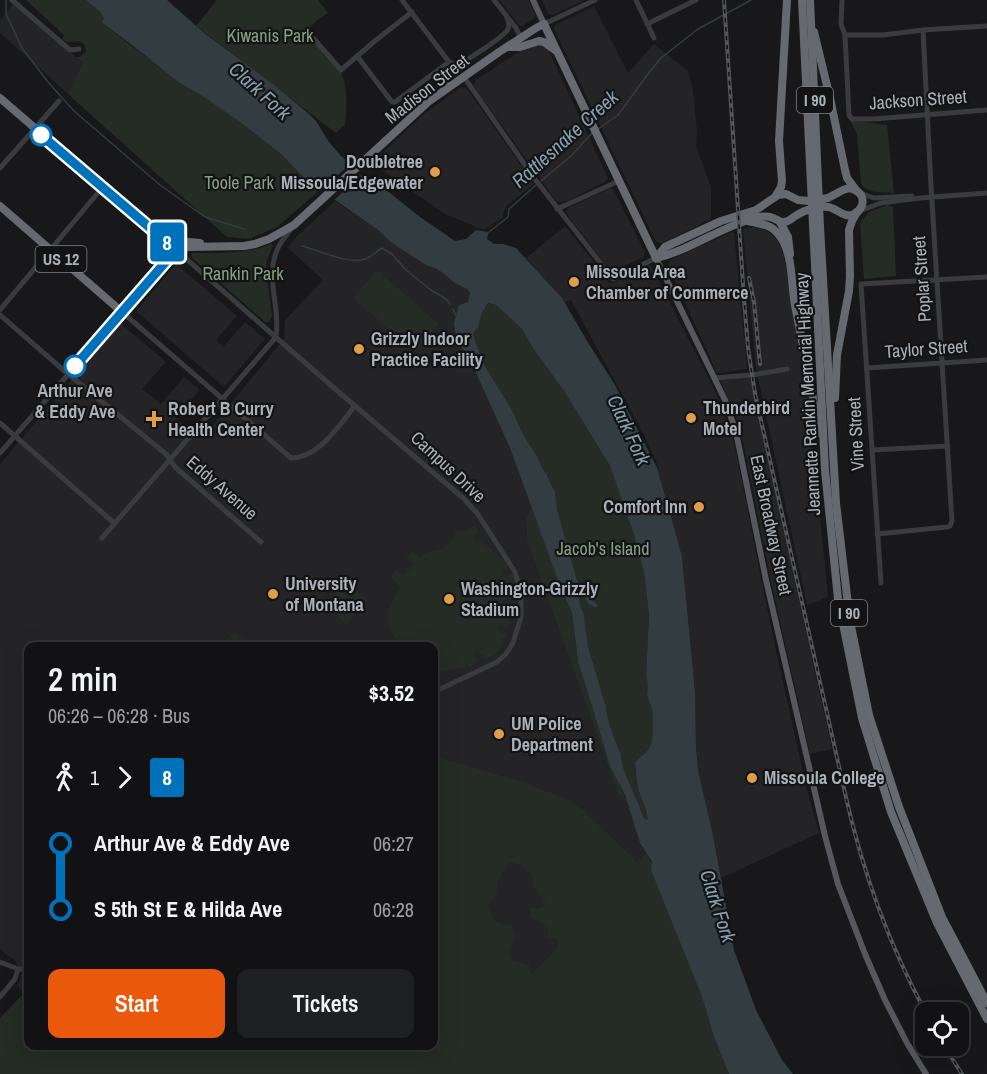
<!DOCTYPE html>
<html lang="en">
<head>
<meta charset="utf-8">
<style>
	body { margin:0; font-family:"Archivo Narrow",sans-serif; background:#1f2022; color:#f1f3f6; height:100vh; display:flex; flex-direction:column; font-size:22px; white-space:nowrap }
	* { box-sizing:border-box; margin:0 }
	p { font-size:20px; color:#9c9ea0 }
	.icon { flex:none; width:33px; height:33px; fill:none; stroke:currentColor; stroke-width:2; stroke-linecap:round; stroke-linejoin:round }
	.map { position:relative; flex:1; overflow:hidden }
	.panel { position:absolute; left:24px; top:642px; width:414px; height:408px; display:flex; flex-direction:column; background:#121214; border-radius:12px; box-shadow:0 6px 24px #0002,0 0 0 2px #313234 }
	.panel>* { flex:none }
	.badge { padding:0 12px; border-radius:4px; font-size:21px; line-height:39px }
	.fabs { position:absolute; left:915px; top:1002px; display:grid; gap:12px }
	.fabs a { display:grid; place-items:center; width:54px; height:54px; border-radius:12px; background:#121214; box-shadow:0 6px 24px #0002,0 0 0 2px #313234; font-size:30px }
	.map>.badge { position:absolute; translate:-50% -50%; box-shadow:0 0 0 3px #fff }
	.legs { display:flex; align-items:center; gap:9px; height:66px; padding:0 24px; font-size:20px }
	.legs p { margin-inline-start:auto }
	.summary { display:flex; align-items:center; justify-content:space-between; height:102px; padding:0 24px }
	h1 { font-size:33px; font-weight:600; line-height:45px }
	.primary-button { display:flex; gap:12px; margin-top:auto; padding:12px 24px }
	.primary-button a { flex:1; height:69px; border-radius:12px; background:#ea580c; color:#fff; font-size:24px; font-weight:600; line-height:69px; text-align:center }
	.primary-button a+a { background:#1f2022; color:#f1f3f6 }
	ul { padding:0 24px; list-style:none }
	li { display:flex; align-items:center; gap:21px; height:66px; font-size:22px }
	li i { display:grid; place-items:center; width:9px; height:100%; margin:0 8px; background:currentColor }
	li i::after { content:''; width:15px; height:15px; margin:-8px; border:4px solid; border-radius:50%; background:#121214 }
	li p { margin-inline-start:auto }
	li:first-child i { background:linear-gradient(#0000 50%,currentColor 0) }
	li:last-child i { background:linear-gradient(currentColor 50%,#0000 0) }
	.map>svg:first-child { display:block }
</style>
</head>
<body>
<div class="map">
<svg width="987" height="1074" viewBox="0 0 987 1074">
	<rect width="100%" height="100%" fill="#18181a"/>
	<g fill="#242426">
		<path d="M 499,0 L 528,0 L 535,14 L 535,18 L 522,26 L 520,26 Z"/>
		<path d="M 542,0 L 582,0 L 583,1 L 555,14 L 551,15 L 548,13 Z"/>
		<path d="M 13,4 L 76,57 L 84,61 L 68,94 L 0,33 L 0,20 Z"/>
		<path d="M 594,6 L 628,73 L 654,44 L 688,71 L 693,90 L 697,131 L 696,146 L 711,187 L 711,219 L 663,243 L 659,243 L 655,240 L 554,29 L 555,25 Z"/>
		<path d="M 538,42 L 547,47 L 608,178 L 606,181 L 567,201 L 559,202 L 556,201 L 475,88 L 473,84 L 476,80 L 517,53 Z"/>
		<path d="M 465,87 L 468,90 L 534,184 L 506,206 L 502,218 L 484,230 L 445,214 L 380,169 L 374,161 L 425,113 L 460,88 Z"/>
		<path d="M 611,188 L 613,189 L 645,252 L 643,257 L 613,271 L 609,269 L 568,216 L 567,211 L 568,208 Z"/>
		<path d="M 335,201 L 378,230 L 406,252 L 426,265 L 437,269 L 447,276 L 453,282 L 467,289 L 470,293 L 469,302 L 459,305 L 454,325 L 456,332 L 464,352 L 470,360 L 510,448 L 532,508 L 526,517 L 527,541 L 618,794 L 628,804 L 640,843 L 646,853 L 446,1067 L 434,1046 L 434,646 L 28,646 L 28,996 L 17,986 L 22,974 L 14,959 L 9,957 L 0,949 L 0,464 L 120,323 L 166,362 L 142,389 L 161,404 L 184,377 L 200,390 L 175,417 L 201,439 L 284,339 L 285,320 L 323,280 L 288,248 L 295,238 Z"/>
		<path d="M 565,226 L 605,276 L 608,279 L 607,281 L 610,283 L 613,283 L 649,265 L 651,266 L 715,391 L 729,427 L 733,439 L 746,501 L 760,574 L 777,655 L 806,786 L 819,833 L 721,878 L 713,835 L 698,770 L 696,747 L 695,692 L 682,556 L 656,461 L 643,433 L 571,300 L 565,302 L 526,258 Z"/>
		<path d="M 755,227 L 763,229 L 771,234 L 778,241 L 784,256 L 790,297 L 806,376 L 828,597 L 807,605 L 756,368 L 743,229 Z"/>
		<path d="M 732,232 L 734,233 L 747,369 L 717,373 L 668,265 L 672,259 Z"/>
		<path d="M 176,264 L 237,316 L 216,340 L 223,347 L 245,322 L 265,339 L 224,387 L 136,311 Z"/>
		<path d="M 750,378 L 832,749 L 810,754 L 772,586 L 743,441 L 738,422 L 720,380 Z"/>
	</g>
	<g fill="#242c25" fill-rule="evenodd">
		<path d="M 26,0 L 86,0 L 95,7 L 103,15 L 104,19 L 101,22 L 178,82 L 199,94 L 240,122 L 281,154 L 305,179 L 320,190 L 277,227 L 249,239 L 227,237 L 68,94 L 83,62 L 76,57 L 80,57 L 86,52 L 85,45 L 80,41 L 67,42 L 62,39 L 64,35 Z"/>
		<path d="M 217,0 L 318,0 L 328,13 L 317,20 L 306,31 C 315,40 337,61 341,72 C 348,89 347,107 345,124 L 336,133 L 196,26 Z"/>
		<path d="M 850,120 L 887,125 L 894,193 C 882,192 869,194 861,184 L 857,134 Z"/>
		<path d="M 888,205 L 893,207 L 896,276 L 864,279 L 860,223 L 869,212 Z"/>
		<path d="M 271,244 L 273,245 L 267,261 L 266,271 L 272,315 L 271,319 L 269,322 L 265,322 L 191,257 L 192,253 C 220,253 246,254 271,244 Z"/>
		<path d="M 377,270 L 439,324 L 415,351 L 353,298 Z"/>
		<path d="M 488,303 L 496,305 L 522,329 L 532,347 L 564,391 L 610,466 L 634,535 L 644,572 L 649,615 L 646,675 L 648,686 L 647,695 L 653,713 L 653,733 L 651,744 L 647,751 L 635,762 C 636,771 636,779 638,788 C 642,798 646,807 649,818 L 647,820 L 644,818 C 638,802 630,786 624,770 C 622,764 622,758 620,752 C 614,737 608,723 606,707 L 588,646 L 578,592 L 579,591 C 586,597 588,603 596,607 L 598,605 L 590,598 L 577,580 L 557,509 L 555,492 L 546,473 L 542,468 L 538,458 L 524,436 L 511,408 L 483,363 L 473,334 L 478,327 L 482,313 Z"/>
		<path d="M 532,508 L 572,613 L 578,661 L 607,756 L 628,804 L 618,794 L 527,541 L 526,517 Z"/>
		<path d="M 473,525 L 475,525 L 479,531 L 472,538 L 477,542 L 480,539 L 509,565 L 497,580 L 514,572 L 518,595 L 506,595 L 507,597 L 497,608 L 512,622 L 506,629 L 501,624 L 496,630 L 502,634 L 504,632 L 506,634 C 501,647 501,656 484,658 L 483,653 L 481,654 L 478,651 L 473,656 L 478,660 L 471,668 L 467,664 L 466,667 L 434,673 L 434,646 L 399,646 L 397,645 L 397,639 C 382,625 389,601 401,587 L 390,577 L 396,570 L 404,575 L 414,564 L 406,558 L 412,550 L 420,557 C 434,547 441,554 453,539 L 456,539 L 454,531 L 470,530 Z"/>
		<path d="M 344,581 L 367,600 L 346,624 L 324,604 Z"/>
		<path d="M 234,631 L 252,646 L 220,646 Z"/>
		<path d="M 434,756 L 516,780 L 567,799 L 584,811 L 632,857 L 636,863 L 646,853 L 652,863 L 701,994 L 714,1037 L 729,1074 L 0,1074 L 0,1018 L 25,992 L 28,993 L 28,1046 L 434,1046 ZM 510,861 L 521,866 L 534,877 L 533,886 L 546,904 L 540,908 L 530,908 L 531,918 L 541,922 L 549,931 L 547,938 L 557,939 L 558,947 L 531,975 L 530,966 L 512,960 L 509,951 L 515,937 L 511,925 C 494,924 491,919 488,904 L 496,897 L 498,882 Z"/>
	</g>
	<path fill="#323c41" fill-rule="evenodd" d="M 86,0 L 167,0 L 203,32 L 274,85 L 308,113 L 316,121 L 329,142 L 341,156 L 371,180 L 390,193 L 420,217 L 455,241 L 466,239 L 476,230 L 489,232 L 487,239 L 494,244 L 503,244 L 516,248 L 562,298 L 587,341 L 615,385 L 658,470 L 682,556 L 695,692 L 696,747 L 698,770 L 713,835 L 734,950 L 756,1010 L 782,1060 L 793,1074 L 729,1074 L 714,1037 L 701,994 L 651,870 L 652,862 L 640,843 L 625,795 L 610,766 L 607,756 L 578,661 L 572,613 L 565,597 L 564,591 L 558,580 L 510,448 L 470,360 C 464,353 454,334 454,324 C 455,318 457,311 459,305 L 468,302 L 470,293 L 467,289 L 453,282 L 447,276 L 437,269 L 426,265 L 392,243 L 378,230 L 305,179 L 281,154 L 240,122 L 199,94 L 178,82 L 128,42 L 101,22 L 104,19 C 101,10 92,6 86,0 ZM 488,303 L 496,305 L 522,329 L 532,347 L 564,391 L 610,466 L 634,535 L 644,572 L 649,615 L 646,675 L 648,686 L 647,695 L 653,713 L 653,733 L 651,744 L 647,751 L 635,762 C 636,771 636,779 638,788 C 641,798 646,807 648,818 L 647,820 L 644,818 C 638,802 630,786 624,770 C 622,764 622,758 620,752 C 614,737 608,723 606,707 L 588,646 L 583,611 L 581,609 L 578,592 L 582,593 L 589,604 L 596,608 L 598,605 L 590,598 L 577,580 L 557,509 L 555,492 L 546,473 L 542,468 L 538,458 L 524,436 L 511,408 L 483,363 L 473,334 L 478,327 L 482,313 Z"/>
	<path fill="#18181a" d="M 353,162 L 365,172 L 332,202 L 318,192 Z"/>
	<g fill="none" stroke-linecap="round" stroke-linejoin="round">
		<g stroke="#323c41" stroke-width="1.5">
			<path d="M 6,0 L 6,14 L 22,48 L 48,82 L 74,111 L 160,185 L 205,217 L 244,229"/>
			<path d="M 598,129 L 618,115 L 648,74 L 661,58 L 698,29 L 751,0"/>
			<path d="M 541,181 L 572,155 L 592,133"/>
			<path d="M 489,232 L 508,217 L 509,209 L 537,184"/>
			<path d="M 302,246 C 319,250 348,265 365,259 C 371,257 377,251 382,248 L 392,254 L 405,269 L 431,290 L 446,299 L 450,304"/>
			<path d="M 453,309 L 456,316"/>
		</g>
		<g stroke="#393b3e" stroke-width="5">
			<path d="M 12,0 L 70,50 L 79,49"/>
			<path d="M 402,0 L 449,62 L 452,75 L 443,89"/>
			<path d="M 494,0 L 516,28 L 521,38"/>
			<path d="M 636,0 L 654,38"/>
			<path d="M 842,0 L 841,24 L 845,35 L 849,115 L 852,119 L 873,119 L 987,110"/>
			<path d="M 544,24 L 595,0"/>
			<path d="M 647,24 L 696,0"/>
			<path d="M 845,35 L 883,35 L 923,30 L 987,26"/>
			<path d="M 314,39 L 341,70 L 376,40 L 412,12"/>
			<path d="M 357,56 L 392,102 L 395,102 L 449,62"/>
			<path d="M 449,62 L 455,64 L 462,63 C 471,57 505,37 508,29 C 510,24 508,20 506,15"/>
			<path d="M 464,77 L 534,178 L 613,279 L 656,258"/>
			<path d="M 0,168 L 59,101"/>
			<path d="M 860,193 L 874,198 L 912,196"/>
			<path d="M 557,209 L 619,181"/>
			<path d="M 859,211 L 881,203 L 920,198 L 987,193"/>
			<path d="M 176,250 L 334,388 L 463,498 L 477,513 L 515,572 L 521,594 L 521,617 L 513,643 L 506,654 L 497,662 L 434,692"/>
			<path d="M 0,310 L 102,188"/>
			<path d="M 0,315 L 68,374 L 166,454 L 175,467 L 261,542"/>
			<path d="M 867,368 L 987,360"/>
			<path d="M 714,378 L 752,375 L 787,369"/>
			<path d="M 0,423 L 114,523"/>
			<path d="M 872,450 L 948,446"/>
			<path d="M 0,453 L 122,312 L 291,458 C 319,458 339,425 355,406"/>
			<path d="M 877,534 L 947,527 L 950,526 L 952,521 L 931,186 L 923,30"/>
			<path d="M 102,538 L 276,337 C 281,307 264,277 278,248 C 281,241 287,235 291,229"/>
			<path d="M 881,583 L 861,284 L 987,277"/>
			<path d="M 0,962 L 18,969 L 28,969"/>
			<path d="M 0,997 L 15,979 L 18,969"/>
		</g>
		<g stroke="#56585d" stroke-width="6">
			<path d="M 533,0 L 544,24"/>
			<path d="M 656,258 L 725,400 L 736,432 L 766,580 L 825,836 L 838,884 L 865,954 L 885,1000 L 907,1043 L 926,1074"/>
		</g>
		<g stroke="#66696f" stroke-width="8">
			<path d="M 802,0 L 825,470 L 838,599 L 862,718 L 891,812 L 937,923 L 987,1019"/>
			<path d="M 810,0 L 820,227 L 836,503 L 850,621 L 869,715 L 899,807 L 942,917 L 987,1003"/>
			<path d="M 814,32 L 830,98 L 845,170 L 847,178 L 856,190"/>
			<path d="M 508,47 L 520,47 L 539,41 L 544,42 L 555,50"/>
			<path d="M 0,98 L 176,250"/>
			<path d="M 849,188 C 854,189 858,191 861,195 C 865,202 861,211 854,214 C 844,219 837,208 828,207 C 817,206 807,209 797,215 C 793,217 790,221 785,222 C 780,223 778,220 773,218 C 767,215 760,217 755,218 C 720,227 691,250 656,258 L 665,247 L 721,221 L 756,210 L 778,195 L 786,194 L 798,200 L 809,201 L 828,198 L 843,190 Z"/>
			<path d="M 775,197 L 781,187 L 782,181 L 779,141 L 787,0"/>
			<path d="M 0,206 L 122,312 L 176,250 L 188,247 L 244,246 L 255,244 L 269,239 L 294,225 L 428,102 L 499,52 L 536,28 L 544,24 L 656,258"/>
			<path d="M 748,221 C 765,225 773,224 783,241 C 793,260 791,284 795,305 C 803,347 812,390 819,433"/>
			<path d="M 780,222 L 788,237 L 790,254"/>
			<path d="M 165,237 L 178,241 L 200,243"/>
			<path d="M 835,398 L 837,355 L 849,291 L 850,276 L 849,230 L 852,221 L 857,212"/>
		</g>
		<g stroke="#525559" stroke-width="4">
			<g id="rail">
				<path d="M 724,0 L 744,299 L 748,348 L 755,394 L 845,793 C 862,870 888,943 926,1013"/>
				<path d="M 749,278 L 754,302 L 760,364"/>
				<path d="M 944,1046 L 962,1074"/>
			</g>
		</g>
		<use href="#rail" stroke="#131315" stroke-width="1.5" stroke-dasharray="4.5" stroke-linecap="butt"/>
	</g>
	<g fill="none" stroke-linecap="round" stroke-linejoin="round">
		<g stroke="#fff" stroke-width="14">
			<path id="line-1" d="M 41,135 L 176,250 L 75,366"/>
		</g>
		<use href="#line-1" stroke="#0072bc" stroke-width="9"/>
	</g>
	<g fill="#fff" stroke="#0072bc" stroke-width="3">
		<circle cx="41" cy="135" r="10"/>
		<circle cx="75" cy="366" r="10"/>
	</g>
	<g fill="#df9e4a" stroke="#131315" stroke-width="2">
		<circle cx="435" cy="172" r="6"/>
		<circle cx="574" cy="282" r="6"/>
		<circle cx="359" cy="349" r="6"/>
		<circle cx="691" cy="418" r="6"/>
		<path d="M151 410h6v6h6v6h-6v6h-6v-6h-6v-6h6z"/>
		<circle cx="699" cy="507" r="6"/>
		<circle cx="273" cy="594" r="6"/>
		<circle cx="449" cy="599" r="6"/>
		<circle cx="499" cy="734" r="6"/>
		<circle cx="752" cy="778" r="6"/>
	</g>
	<g text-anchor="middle" stroke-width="4.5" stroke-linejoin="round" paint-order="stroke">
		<g fill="#131315" stroke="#7d8287" stroke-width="1.5">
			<rect x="797" y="87" width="36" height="26" rx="4.5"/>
			<rect x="35.5" y="246" width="51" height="26" rx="4.5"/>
			<rect x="831" y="600" width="36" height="26" rx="4.5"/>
		</g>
		<g font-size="16" font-weight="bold" fill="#abb1b8">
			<text x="815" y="106">I 90</text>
			<text x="61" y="265">US 12</text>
			<text x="849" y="619">I 90</text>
		</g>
		<g font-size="18" fill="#86a185" stroke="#131315">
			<text x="270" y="42">Kiwanis Park</text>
			<text x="239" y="189">Toole Park</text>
			<text x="243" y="280">Rankin Park</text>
			<text x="603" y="555">Jacob's Island</text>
		</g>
		<g font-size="18" fill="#abb1b8" stroke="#131315">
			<text transform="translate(427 89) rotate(-38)" y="6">Madison Street</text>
			<text transform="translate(918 100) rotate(-4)" y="6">Jackson Street</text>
			<text transform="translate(922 279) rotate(-94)" y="6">Poplar Street</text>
			<text transform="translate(926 349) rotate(-4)" y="6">Taylor Street</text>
			<text transform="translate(808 394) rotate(-93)" y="6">Jeannette Rankin Memorial Highway</text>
			<text transform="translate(856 434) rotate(-93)" y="6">Vine Street</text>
			<text transform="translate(448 467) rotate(43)" y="6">Campus Drive</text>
			<text transform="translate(222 488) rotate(41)" y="6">Eddy Avenue</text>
			<text transform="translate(771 525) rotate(78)" y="6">East Broadway Street</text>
		</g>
		<g font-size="18" font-weight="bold" fill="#abb1b8" stroke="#131315" text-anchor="start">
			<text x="423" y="168" text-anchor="end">Doubletree<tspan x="423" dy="21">Missoula/Edgewater</tspan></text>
			<text x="586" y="278">Missoula Area<tspan x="586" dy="21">Chamber of Commerce</tspan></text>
			<text x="371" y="345">Grizzly Indoor<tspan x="371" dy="21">Practice Facility</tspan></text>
			<text x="703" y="414">Thunderbird<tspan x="703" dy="21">Motel</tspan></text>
			<text x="168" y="415">Robert B Curry<tspan x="168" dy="21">Health Center</tspan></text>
			<text x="687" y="513" text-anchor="end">Comfort Inn</text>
			<text x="285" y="590">University<tspan x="285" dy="21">of Montana</tspan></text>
			<text x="461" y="595">Washington-Grizzly<tspan x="461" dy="21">Stadium</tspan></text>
			<text x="511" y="730">UM Police<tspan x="511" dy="21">Department</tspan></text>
			<text x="764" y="784">Missoula College</text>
		</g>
		<g font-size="18" font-weight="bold" fill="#abb1b8" stroke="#131315">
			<text x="75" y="397">Arthur Ave<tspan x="75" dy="21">&amp; Eddy Ave</tspan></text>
		</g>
		<g font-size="20" font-style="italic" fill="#86a0af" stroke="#131315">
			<text transform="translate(260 91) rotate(42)" y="7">Clark Fork</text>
			<text transform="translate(565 139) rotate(-42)" y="7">Rattlesnake Creek</text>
			<text transform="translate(629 430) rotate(65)" y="7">Clark Fork</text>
			<text transform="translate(718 906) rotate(72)" y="7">Clark Fork</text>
		</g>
	</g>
</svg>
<div class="fabs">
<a><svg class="icon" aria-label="locate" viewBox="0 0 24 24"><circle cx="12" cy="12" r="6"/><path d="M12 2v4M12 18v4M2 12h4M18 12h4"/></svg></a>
</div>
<b class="badge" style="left:167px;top:242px;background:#0072bc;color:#fff">8</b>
<section class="panel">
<div class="summary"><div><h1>2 min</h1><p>06:26 – 06:28 · Bus</p></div><b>$3.52</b></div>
<div class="legs"><svg class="icon" aria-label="walk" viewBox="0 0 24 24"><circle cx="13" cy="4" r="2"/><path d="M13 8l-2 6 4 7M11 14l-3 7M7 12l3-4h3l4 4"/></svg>1<svg class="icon" aria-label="forward" viewBox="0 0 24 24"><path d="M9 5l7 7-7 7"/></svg><b class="badge" style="background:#0072bc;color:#fff">8</b></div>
<ul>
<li><i style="color:#0072bc"></i><b>Arthur Ave &amp; Eddy Ave</b><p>06:27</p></li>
<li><i style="color:#0072bc"></i><b>S 5th St E &amp; Hilda Ave</b><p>06:28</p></li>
</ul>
<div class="primary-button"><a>Start</a><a>Tickets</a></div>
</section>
</div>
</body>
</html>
